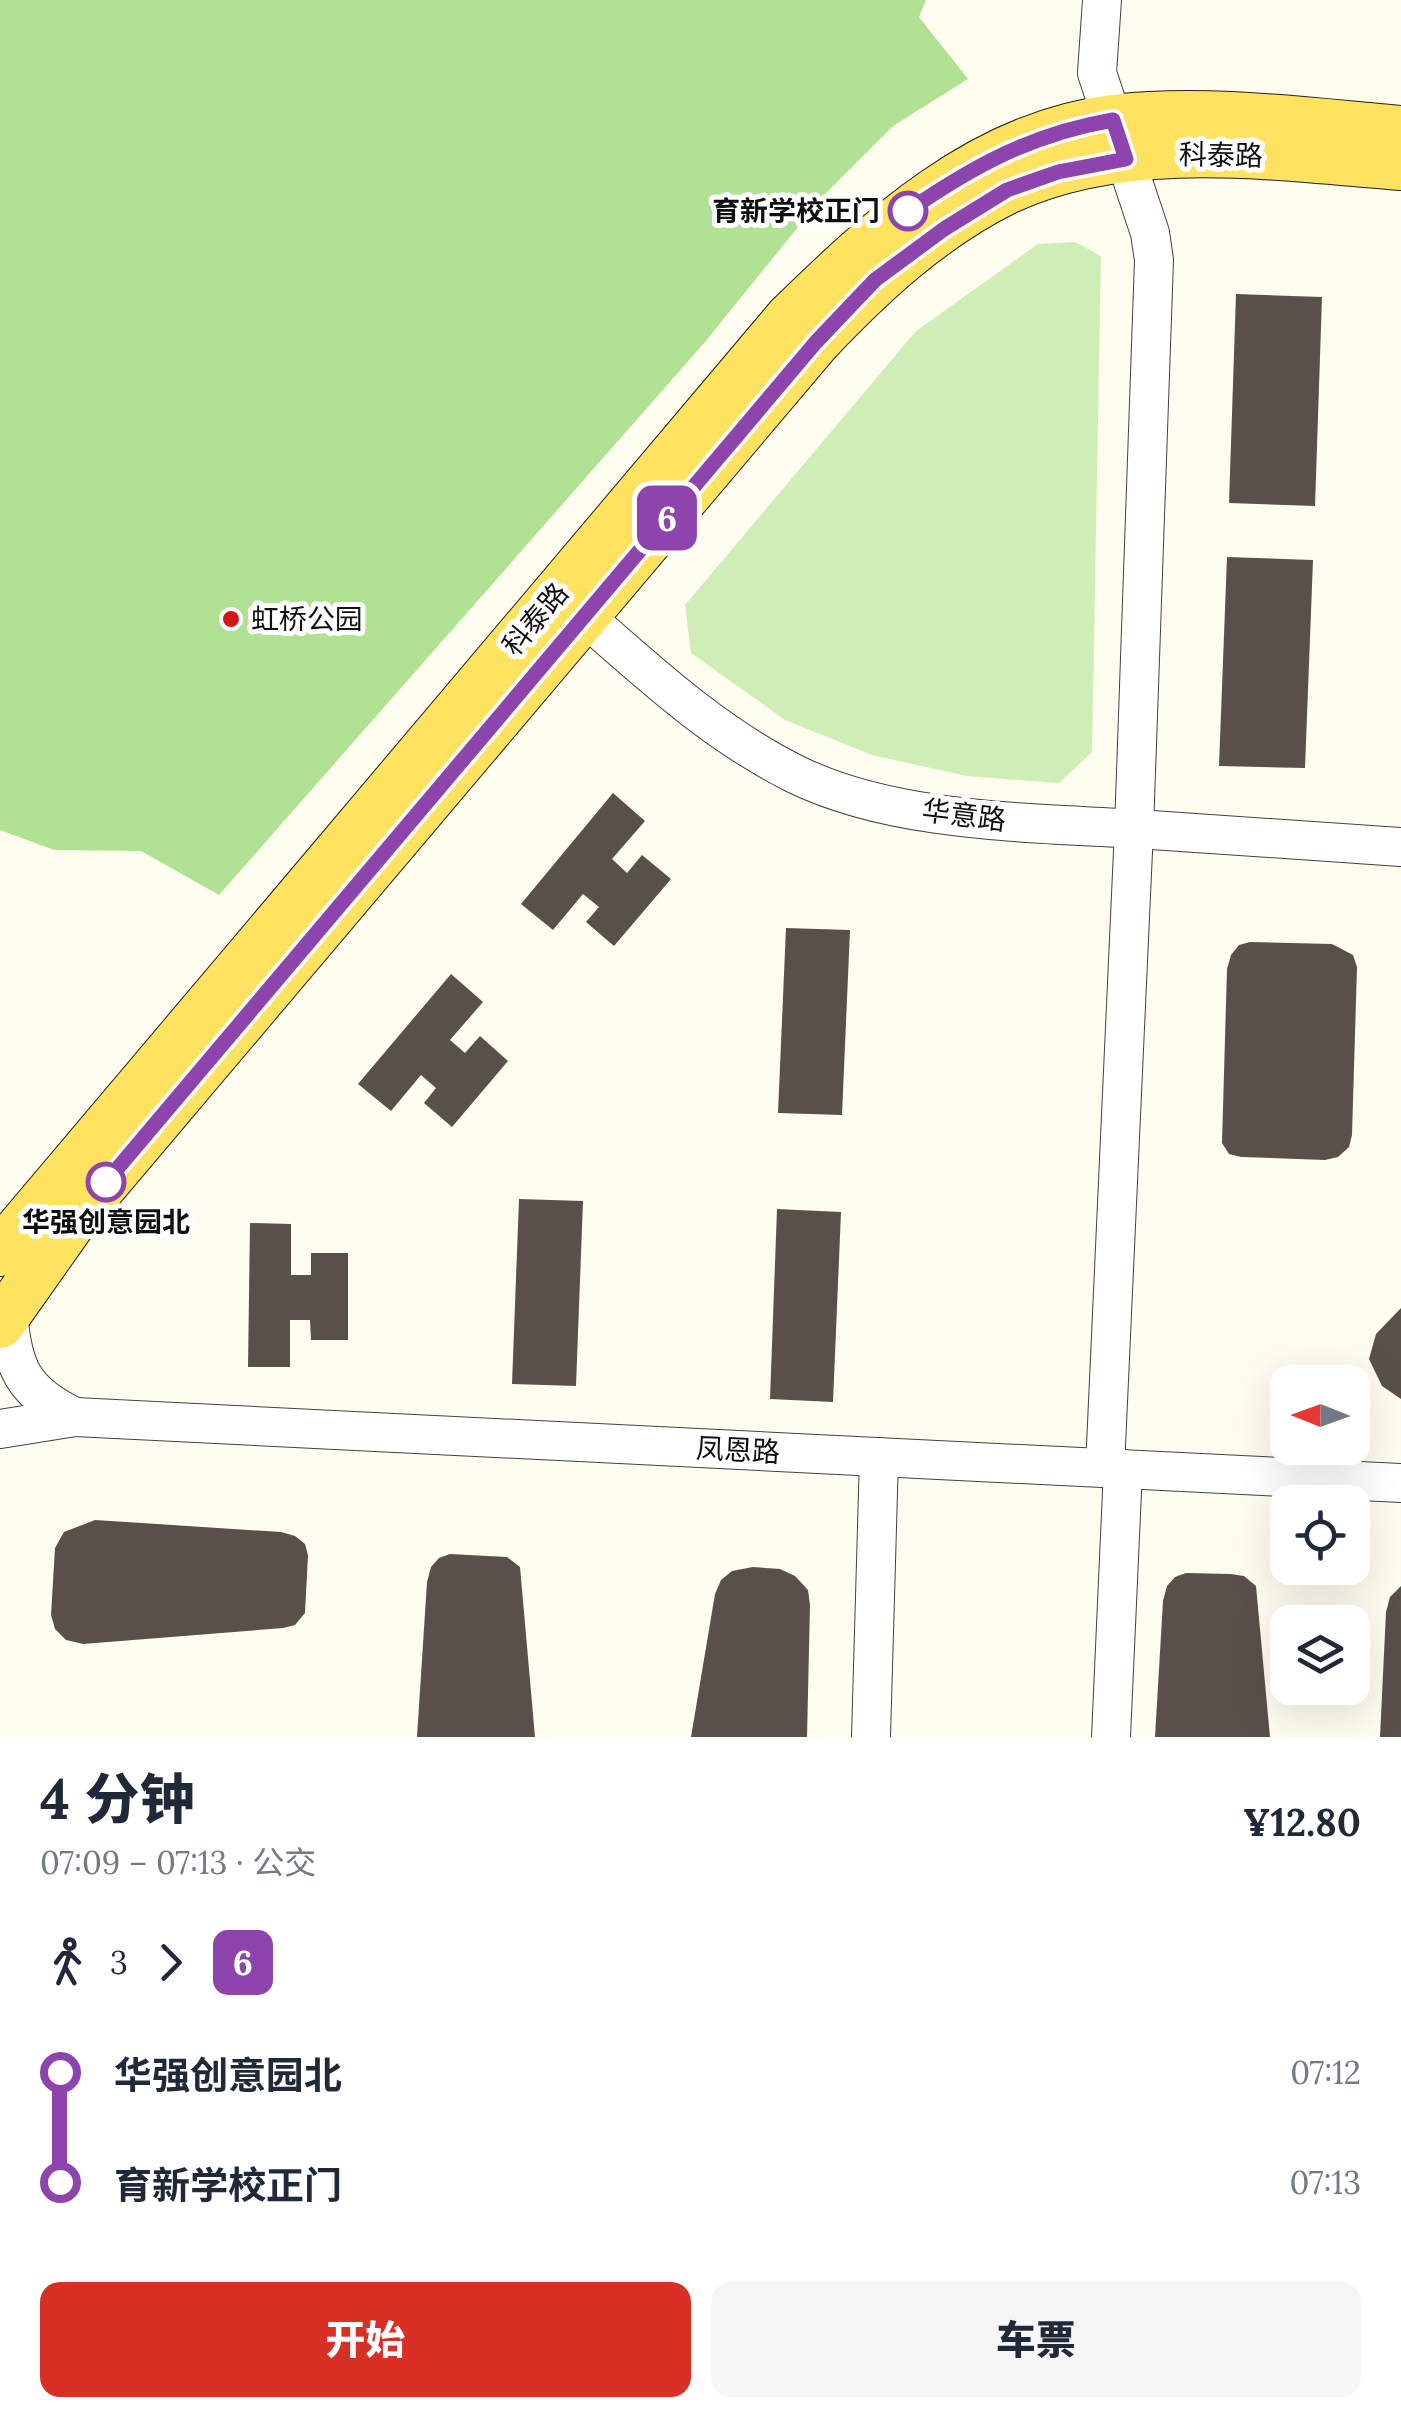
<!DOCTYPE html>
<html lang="zh">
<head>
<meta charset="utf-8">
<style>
	body { margin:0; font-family:Lora,"Noto Sans SC",serif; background:#f6f6f7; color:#1f2937; height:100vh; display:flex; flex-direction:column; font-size:38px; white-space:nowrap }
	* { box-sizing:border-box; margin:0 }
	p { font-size:32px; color:#747a83 }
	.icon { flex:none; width:55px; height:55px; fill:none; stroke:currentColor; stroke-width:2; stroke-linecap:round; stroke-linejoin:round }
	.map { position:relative; height:1737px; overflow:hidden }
	.sheet { display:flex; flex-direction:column; background:#fff; flex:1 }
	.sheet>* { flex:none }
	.badge { padding:0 20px; border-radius:15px; font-size:35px; line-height:65px }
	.needle { width:65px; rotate:271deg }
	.controls { position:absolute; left:1270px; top:1365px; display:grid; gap:20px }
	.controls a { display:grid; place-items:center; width:100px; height:100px; border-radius:20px; background:#fff; box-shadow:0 10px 40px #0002; font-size:50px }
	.map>.badge { position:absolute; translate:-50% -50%; box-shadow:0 0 0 5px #fff }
	.legs { display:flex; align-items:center; gap:15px; height:110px; padding:0 40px; font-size:32px }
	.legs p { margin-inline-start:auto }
	.overview { display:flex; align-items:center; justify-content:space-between; height:170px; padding:0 40px }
	h1 { font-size:55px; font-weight:800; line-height:75px }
	.primary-button { display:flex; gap:20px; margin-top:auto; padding:20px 40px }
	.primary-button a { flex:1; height:115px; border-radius:20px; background:#d93025; color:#fff; font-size:40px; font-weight:800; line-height:115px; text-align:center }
	.primary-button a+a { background:#f6f6f7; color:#1f2937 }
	ul { padding:0 40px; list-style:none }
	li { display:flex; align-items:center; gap:35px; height:110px; font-size:38px }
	li i { display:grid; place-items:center; width:15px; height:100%; margin:0 12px; background:currentColor }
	li i::after { content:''; width:25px; height:25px; margin:-12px; border:8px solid; border-radius:50%; background:#fff }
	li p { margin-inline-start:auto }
	li:first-child i { background:linear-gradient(#0000 50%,currentColor 0) }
	li:last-child i { background:linear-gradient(currentColor 50%,#0000 0) }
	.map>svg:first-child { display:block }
</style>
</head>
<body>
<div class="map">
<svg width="1401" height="1737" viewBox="0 0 1401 1737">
	<rect width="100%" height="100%" fill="#fffdf0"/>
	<path fill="#cfeeb5" d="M 1075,242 L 1101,256 L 1092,752 L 1059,783 L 967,776 L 872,755 L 785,720 L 691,653 L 685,605 L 916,331 L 1038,244 Z"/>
	<path fill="#b1e193" d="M 0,0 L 926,0 L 919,17 L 968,79 L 893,126 L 824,195 L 705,342 L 219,895 L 141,851 L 54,850 L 0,830 Z"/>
	<g fill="#59504a">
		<path d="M 1236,294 L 1322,297 L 1315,506 L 1229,503 Z"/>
		<path d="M 1227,557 L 1313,560 L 1305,768 L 1219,766 Z"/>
		<path d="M 613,793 L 645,821 L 612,859 L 627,873 L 642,855 L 671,879 L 614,946 L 586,922 L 599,907 L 583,894 L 553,930 L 521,904 Z"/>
		<path d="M 786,928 L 850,930 L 842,1115 L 778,1113 Z"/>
		<path d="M 1250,942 L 1332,944 L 1353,955 L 1357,967 L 1352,1135 L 1349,1147 L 1338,1157 L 1325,1160 L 1241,1157 L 1229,1154 L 1222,1143 L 1227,969 L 1231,955 L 1239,945 Z"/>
		<path d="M 451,974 L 483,1002 L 450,1040 L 465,1053 L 480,1036 L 508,1061 L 452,1127 L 424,1103 L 436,1088 L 421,1075 L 391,1111 L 358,1084 Z"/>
		<path d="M 519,1199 L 583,1201 L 576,1386 L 512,1384 Z"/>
		<path d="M 777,1209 L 841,1212 L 833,1402 L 770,1399 Z"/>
		<path d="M 250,1223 L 291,1224 L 291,1275 L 311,1275 L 311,1253 L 348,1253 L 348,1340 L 311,1340 L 310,1320 L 290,1320 L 290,1367 L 248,1367 Z"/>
		<path d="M 1401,1308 L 1401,1399 L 1382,1386 L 1369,1359 L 1376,1334 Z"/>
		<path d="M 95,1520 L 281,1532 L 295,1536 L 305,1544 L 308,1555 L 305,1613 L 295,1625 L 283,1628 L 83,1644 L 66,1640 L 55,1629 L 51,1615 L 55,1548 L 64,1532 Z"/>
		<path d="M 450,1554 L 507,1557 L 520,1567 L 535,1737 L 417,1737 L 427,1582 L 431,1567 L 439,1558 Z"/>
		<path d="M 753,1567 L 780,1569 L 795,1576 L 808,1590 L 810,1605 L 807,1737 L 691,1737 L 715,1594 L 721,1580 L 732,1571 Z"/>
		<path d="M 1186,1573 L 1231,1574 L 1244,1576 L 1256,1586 L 1270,1737 L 1155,1737 L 1163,1601 L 1167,1586 L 1175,1577 Z"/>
		<path d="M 1401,1586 L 1401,1737 L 1380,1737 L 1386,1612 L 1390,1597 Z"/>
	</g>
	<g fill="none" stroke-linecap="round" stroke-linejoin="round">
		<g stroke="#424242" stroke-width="40">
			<g id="minor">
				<path d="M 1102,0 L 1097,73 L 1150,233 L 1154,260 L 1134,829 L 1105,1468"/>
				<path d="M 584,616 C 651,675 715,734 795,774 C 895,823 1028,822 1137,829 C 1225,835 1313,841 1401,847"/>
				<path d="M 8,1311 C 12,1367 22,1392 75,1417"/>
				<path d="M 0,1429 L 75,1417 L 1401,1483"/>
				<path d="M 871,1737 L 879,1457"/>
				<path d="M 1111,1737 L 1123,1469"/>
			</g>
		</g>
		<g stroke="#202020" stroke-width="50">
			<g id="major">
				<path d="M 0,1252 L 789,318 C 879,230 981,135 1113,119 C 1208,108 1307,122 1401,130"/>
				<path d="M 0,1324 L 72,1222 L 816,342 C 872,283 933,226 1007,190 C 1127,134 1274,156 1401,166"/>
			</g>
		</g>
		<use href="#minor" stroke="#fff" stroke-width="38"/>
		<use href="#major" stroke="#ffe260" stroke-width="48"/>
	</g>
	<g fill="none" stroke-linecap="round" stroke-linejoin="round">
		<g stroke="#fff" stroke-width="22">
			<path id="line-1" d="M 106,1182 L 816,342 L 875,280 L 944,229 L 1007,190 L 1058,172 L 1126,159 L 1113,120 C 1032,134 975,165 908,211"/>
		</g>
		<use href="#line-1" stroke="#8e44ad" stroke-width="15"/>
	</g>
	<g fill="#fff" stroke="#8e44ad" stroke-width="5">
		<circle cx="908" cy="211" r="18"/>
		<circle cx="106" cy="1182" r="18"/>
	</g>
	<circle fill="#ce1917" stroke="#fff" stroke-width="4" cx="231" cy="619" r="10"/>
	<g text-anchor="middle" stroke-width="10" stroke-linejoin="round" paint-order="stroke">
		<g font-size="28" fill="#0f0f0f" stroke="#fff">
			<text transform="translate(1221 155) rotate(1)" y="10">科泰路</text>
			<text transform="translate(535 619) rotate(-50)" y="10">科泰路</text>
			<text transform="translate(964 815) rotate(7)" y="10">华意路</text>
			<text transform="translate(738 1450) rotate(3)" y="10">凤恩路</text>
		</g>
		<g font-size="28" font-weight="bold" fill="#0f0f0f" stroke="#fff" text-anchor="end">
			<text x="880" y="221">育新学校正门</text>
			<text x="106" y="1232" text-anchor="middle">华强创意园北</text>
		</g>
		<g font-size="28" fill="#0f0f0f" stroke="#fff" text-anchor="start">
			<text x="251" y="629">虹桥公园</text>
		</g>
	</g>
</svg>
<div class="controls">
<a><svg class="needle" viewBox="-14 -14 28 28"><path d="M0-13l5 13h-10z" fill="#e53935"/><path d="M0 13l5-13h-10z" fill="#747a83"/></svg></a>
<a><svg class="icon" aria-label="locate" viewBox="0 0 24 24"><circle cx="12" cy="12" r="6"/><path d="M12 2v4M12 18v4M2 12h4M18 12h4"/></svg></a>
<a><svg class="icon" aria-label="layers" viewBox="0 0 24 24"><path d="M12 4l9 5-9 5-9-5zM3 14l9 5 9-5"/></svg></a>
</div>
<b class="badge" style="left:667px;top:518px;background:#8e44ad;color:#fff">6</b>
</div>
<section class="sheet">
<div class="overview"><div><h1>4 分钟</h1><p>07:09 – 07:13 · 公交</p></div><b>¥12.80</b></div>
<div class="legs"><svg class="icon" aria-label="walk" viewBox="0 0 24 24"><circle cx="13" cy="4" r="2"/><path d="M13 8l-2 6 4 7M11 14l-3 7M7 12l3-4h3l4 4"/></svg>3<svg class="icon" aria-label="forward" viewBox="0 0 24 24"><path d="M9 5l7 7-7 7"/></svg><b class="badge" style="background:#8e44ad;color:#fff">6</b></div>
<ul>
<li><i style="color:#8e44ad"></i><b>华强创意园北</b><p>07:12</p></li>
<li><i style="color:#8e44ad"></i><b>育新学校正门</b><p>07:13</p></li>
</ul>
<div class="primary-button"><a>开始</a><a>车票</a></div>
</section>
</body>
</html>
